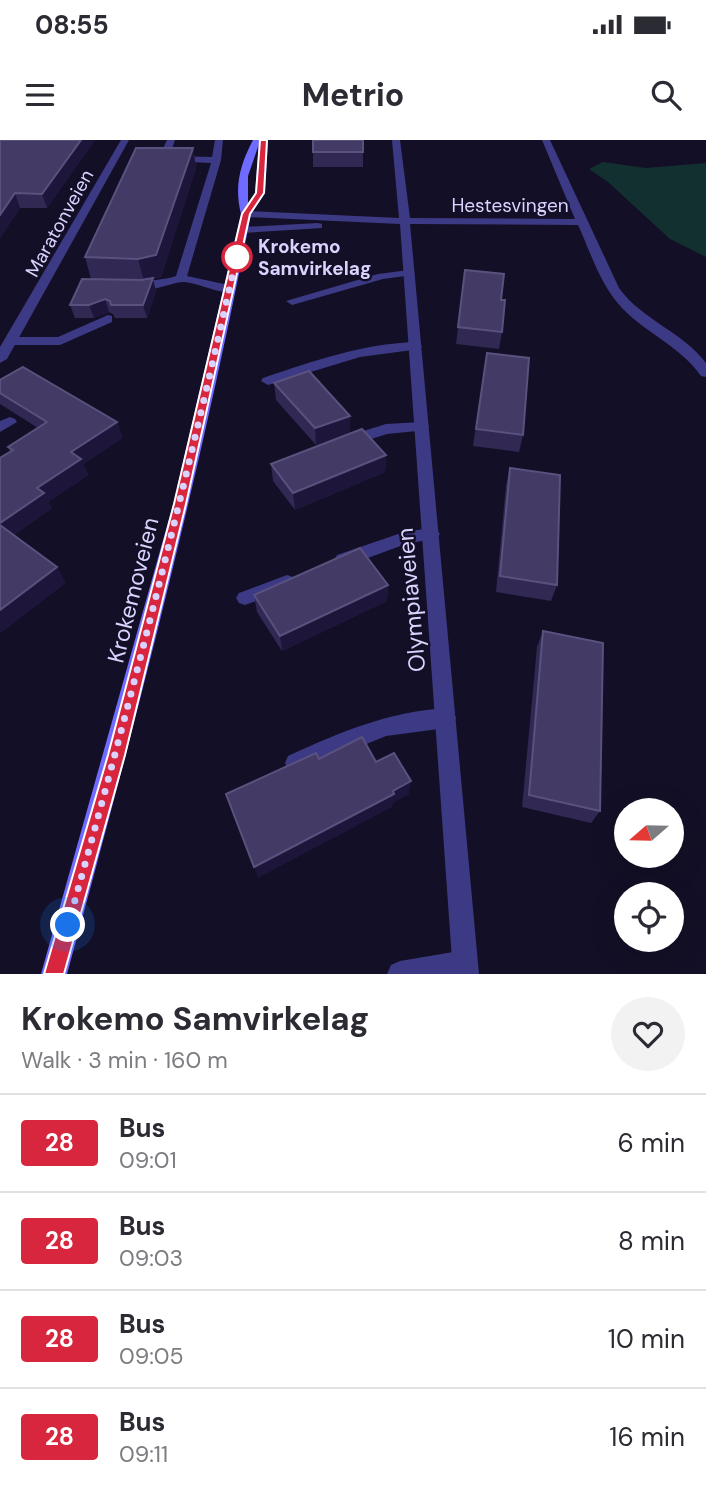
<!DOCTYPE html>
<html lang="en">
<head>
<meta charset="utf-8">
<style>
	body { margin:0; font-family:"DM Sans",sans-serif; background:#f2f2f3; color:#2b2b33; height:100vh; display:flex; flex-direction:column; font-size:26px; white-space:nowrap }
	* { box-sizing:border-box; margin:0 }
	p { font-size:23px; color:#7c7c81 }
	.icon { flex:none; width:38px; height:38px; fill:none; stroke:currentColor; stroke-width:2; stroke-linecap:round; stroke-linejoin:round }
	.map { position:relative; height:834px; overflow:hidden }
	.sheet { display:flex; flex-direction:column; background:#fff; flex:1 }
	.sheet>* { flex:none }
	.badge { padding:0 14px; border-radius:5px; font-size:24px; line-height:46px }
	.needle { width:46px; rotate:250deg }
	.tools { position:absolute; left:614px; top:658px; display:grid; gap:14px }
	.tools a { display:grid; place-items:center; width:70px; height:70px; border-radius:50%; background:#fff; box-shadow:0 7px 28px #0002; font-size:35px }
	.you { position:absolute; width:35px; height:35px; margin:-18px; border:5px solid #fff; border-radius:50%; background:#1a73e8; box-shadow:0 0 0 10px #1a73e833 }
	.map>.badge { position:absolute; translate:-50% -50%; box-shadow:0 0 0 4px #fff }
	.round { display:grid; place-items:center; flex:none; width:74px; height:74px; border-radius:37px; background:#f2f2f3 }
	.summary { display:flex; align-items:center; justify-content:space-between; height:119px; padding:0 21px }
	h1 { font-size:33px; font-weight:700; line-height:52px }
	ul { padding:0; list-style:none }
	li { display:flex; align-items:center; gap:21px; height:98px; padding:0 21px; border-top:2px solid #e1e1e2 }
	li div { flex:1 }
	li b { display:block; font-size:26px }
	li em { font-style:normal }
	li .badge { min-width:77px; font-weight:700; text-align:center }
	.status { display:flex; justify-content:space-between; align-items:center; height:49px; padding:0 35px; background:#fff; direction:ltr }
	.status svg { height:19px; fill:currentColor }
	header { display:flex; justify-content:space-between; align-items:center; height:91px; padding:0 21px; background:#fff; font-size:32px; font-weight:700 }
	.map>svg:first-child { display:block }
</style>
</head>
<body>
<div class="status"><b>08:55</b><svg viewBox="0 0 49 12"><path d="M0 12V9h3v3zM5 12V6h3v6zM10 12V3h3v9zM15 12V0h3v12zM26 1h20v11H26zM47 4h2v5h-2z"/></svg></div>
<header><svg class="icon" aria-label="menu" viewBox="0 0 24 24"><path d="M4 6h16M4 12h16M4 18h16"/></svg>Metrio<svg class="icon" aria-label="search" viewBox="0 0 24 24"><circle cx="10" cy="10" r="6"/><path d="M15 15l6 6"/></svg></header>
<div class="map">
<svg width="706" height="834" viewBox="0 0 706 834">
	<rect width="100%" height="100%" fill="#130f26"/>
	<path fill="#12302f" d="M 603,22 L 646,28 L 706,23 L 706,117 L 670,99 L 608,42 L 589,29 Z"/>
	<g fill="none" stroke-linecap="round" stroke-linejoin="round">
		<g fill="#3d3a85" fill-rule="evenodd">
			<path d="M 167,0 L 175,0 L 170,15 L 171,16 L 212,17 L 215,0 L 223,0 L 221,20 L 187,136 L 233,146 L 233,152 C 217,154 200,143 184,142 C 170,142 141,158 125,146 C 134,139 161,142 176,136 L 211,23 L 166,21 L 160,15 Z"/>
			<path d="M 409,130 L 415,133 L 413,135 L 383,139 L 292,165 L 286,161 L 378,134 Z"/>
			<path d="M 108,175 L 112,176 L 112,182 L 60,205 L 11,205 L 5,201 L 11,197 L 58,197 Z"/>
			<path d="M 415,202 L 422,206 L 420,209 L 360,217 L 268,245 L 261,241 L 263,238 C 313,221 362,204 415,202 Z"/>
			<path d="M 10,277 L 15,279 L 17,282 L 0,292 L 0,281 Z"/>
			<path d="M 422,282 L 427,284 L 429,287 L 427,290 L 387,294 L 346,307 L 338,302 L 341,298 L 386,284 Z"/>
			<path d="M 431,388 L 437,390 L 440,394 L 437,398 L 406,404 L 343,427 L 337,425 L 334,420 L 337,415 L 404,392 Z"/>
			<path d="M 287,435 L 293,437 L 296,442 L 293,447 L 245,465 L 239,463 L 236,458 L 239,453 Z"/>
			<path d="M 446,568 L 453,571 L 456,578 L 453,585 L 446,588 L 386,596 L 296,633 L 288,630 L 285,623 L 288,616 C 340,592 388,572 446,568 Z"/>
			<path d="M 465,810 L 474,814 L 478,823 L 474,832 L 470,834 L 387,834 L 391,825 L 400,821 Z"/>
		</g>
		<g fill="#3d3a85" fill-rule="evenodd">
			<path d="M 121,0 L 129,0 L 7,219 L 0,223 L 0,207 Z"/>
			<path d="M 392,0 L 400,0 L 410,78 L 575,79 L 542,0 L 550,0 L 619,148 C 642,180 683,192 706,223 L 706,237 L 701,236 C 680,206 647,194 622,168 C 600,145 591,113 578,85 L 410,84 L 479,834 L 453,834 L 400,84 L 246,77 L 241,74 L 246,71 L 399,78 Z"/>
			<path d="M 318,83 L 322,84 L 322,88 L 243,93 L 238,90 L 243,87 Z"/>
		</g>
		<path fill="#6f6bff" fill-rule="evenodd" d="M 253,0 L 268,0 L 265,53 L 251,74 C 201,330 136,582 67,834 L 41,834 L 174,361 L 241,74 C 234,46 240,25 253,0 ZM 259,4 L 255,53 L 248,63 L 248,36 Z"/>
	</g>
	<g fill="#312854">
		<path d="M 0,0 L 95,0 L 47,68 L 20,68 L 0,98 Z"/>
		<path d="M 363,0 L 363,27 L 313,27 L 313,12 Z"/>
		<path d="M 193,8 L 196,28 L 161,137 L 153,139 L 156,151 L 147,178 L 115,178 L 113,174 L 109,172 L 94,178 L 75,178 L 70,165 L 91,139 L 85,117 Z"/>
		<path d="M 465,130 L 501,160 L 502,192 L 499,209 L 456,204 Z"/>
		<path d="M 487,213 L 523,295 L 519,312 L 473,306 Z"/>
		<path d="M 0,240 L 117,282 L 122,298 L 83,324 L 88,335 L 48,362 L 52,368 L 14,395 L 57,427 L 65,443 L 0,493 L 0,318 L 10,312 L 8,307 L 38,288 L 0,264 Z"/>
		<path d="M 274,243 L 350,276 L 350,293 L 386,315 L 385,332 L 295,370 L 273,341 L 271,324 L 337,298 L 316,305 L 276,260 Z"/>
		<path d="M 510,328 L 557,445 L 551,461 L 496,452 L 506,345 Z"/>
		<path d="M 388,445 L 387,461 L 282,511 L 257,472 L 254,455 Z"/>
		<path d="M 543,491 L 600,671 L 591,683 L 522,667 L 537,507 Z"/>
	</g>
	<g fill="#1d163a">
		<path d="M 81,0 L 95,0 L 47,68 L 42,54 Z"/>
		<path d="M 193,8 L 196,28 L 161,137 L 153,139 L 156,151 L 147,178 L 143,165 L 144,141 L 138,119 Z"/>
		<path d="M 15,53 L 20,68 L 0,98 L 0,75 Z"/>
		<path d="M 105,159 L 109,172 L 94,178 L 89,165 Z"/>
		<path d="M 350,276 L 350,294 L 316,305 L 315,288 Z"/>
		<path d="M 117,282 L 122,298 L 83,324 L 88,335 L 48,362 L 52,368 L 8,399 L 0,386 L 0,383 L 37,348 L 71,312 Z"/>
		<path d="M 386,315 L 385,332 L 295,370 L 293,353 Z"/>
		<path d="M 57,427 L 65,443 L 0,493 L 0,470 Z"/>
		<path d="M 388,445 L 387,461 L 282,511 L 280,496 Z"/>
		<path d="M 411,641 L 409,654 L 393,663 L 392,667 L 258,738 L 254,727 Z"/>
	</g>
	<g fill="#433a66" stroke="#5a527e" stroke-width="2">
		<path d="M 0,0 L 81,0 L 42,54 L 15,53 L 0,75 Z"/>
		<rect x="313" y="0" width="50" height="12"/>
		<path d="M 136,8 L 193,8 L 156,115 L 138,119 L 85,117 Z"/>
		<path d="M 465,130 L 504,134 L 501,160 L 505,160 L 502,192 L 458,187 Z"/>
		<path d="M 153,138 L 143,165 L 111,165 L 110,161 L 105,159 L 89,165 L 70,165 L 82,139 L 141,140 Z"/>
		<path d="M 487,213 L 529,218 L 523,295 L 476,289 Z"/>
		<path d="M 23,227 L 117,282 L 71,312 L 81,319 L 37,348 L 44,353 L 0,383 L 0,318 L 13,310 L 8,307 L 47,282 L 0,253 L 0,240 Z"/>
		<path d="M 309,231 L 350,276 L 315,288 L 274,243 Z"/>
		<path d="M 362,289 L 386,315 L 293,353 L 271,324 Z"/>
		<path d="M 510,328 L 560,335 L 557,445 L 500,436 Z"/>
		<path d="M 0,385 L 57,427 L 0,470 Z"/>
		<path d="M 360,408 L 388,445 L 280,496 L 254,455 Z"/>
		<path d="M 543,491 L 603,503 L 600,671 L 529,655 Z"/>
		<path d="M 362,597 L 376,622 L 394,613 L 411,641 L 393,651 L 394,654 L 254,727 L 226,654 L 316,613 L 319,619 Z"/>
	</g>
	<path fill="#d7263d" stroke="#fff" stroke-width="2" d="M 260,0 L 267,0 L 264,53 L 250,74 L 186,364 L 125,615 L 64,834 L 44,834 L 108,615 L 174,364 L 242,74 L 256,53 Z"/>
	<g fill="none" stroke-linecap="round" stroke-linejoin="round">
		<path stroke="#d9d4ff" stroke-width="7" stroke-dasharray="0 12.6" d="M 68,785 C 131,562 188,337 238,110 L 237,117"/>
	</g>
	<circle fill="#fff" stroke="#d7263d" stroke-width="3.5" cx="237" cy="117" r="14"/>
	<g text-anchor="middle" stroke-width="5" stroke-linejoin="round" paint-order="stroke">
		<g font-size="19" fill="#d9d4ff" stroke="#130f26">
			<text x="510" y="72">Hestesvingen</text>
			<text transform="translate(59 83) rotate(-61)" y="7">Maratonveien</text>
		</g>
		<g font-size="19" font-weight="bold" fill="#d9d4ff" stroke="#130f26" text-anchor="start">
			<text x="258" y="113">Krokemo<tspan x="258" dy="22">Samvirkelag</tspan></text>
		</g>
		<g font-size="23" fill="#d9d4ff" stroke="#130f26">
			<text transform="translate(133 450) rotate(-76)" y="8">Krokemoveien</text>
			<text transform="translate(411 460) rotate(-95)" y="8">Olympiaveien</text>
		</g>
	</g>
</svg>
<div class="tools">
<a><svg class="needle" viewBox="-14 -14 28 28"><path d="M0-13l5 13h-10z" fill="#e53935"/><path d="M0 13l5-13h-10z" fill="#7c7c81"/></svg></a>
<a><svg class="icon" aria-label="locate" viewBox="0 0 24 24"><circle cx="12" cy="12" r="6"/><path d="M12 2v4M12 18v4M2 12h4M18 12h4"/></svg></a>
</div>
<div class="you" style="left:68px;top:785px"></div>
</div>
<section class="sheet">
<div class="summary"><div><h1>Krokemo Samvirkelag</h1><p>Walk · 3 min · 160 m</p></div><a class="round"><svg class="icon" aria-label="heart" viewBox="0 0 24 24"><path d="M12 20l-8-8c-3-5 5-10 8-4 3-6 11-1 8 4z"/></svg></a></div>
<ul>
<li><span class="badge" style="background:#d7263d;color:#fff">28</span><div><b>Bus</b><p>09:01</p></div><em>6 min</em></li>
<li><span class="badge" style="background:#d7263d;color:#fff">28</span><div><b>Bus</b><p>09:03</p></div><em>8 min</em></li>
<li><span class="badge" style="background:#d7263d;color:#fff">28</span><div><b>Bus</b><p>09:05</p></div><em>10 min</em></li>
<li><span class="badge" style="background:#d7263d;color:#fff">28</span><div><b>Bus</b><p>09:11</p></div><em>16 min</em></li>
</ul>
</section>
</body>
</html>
